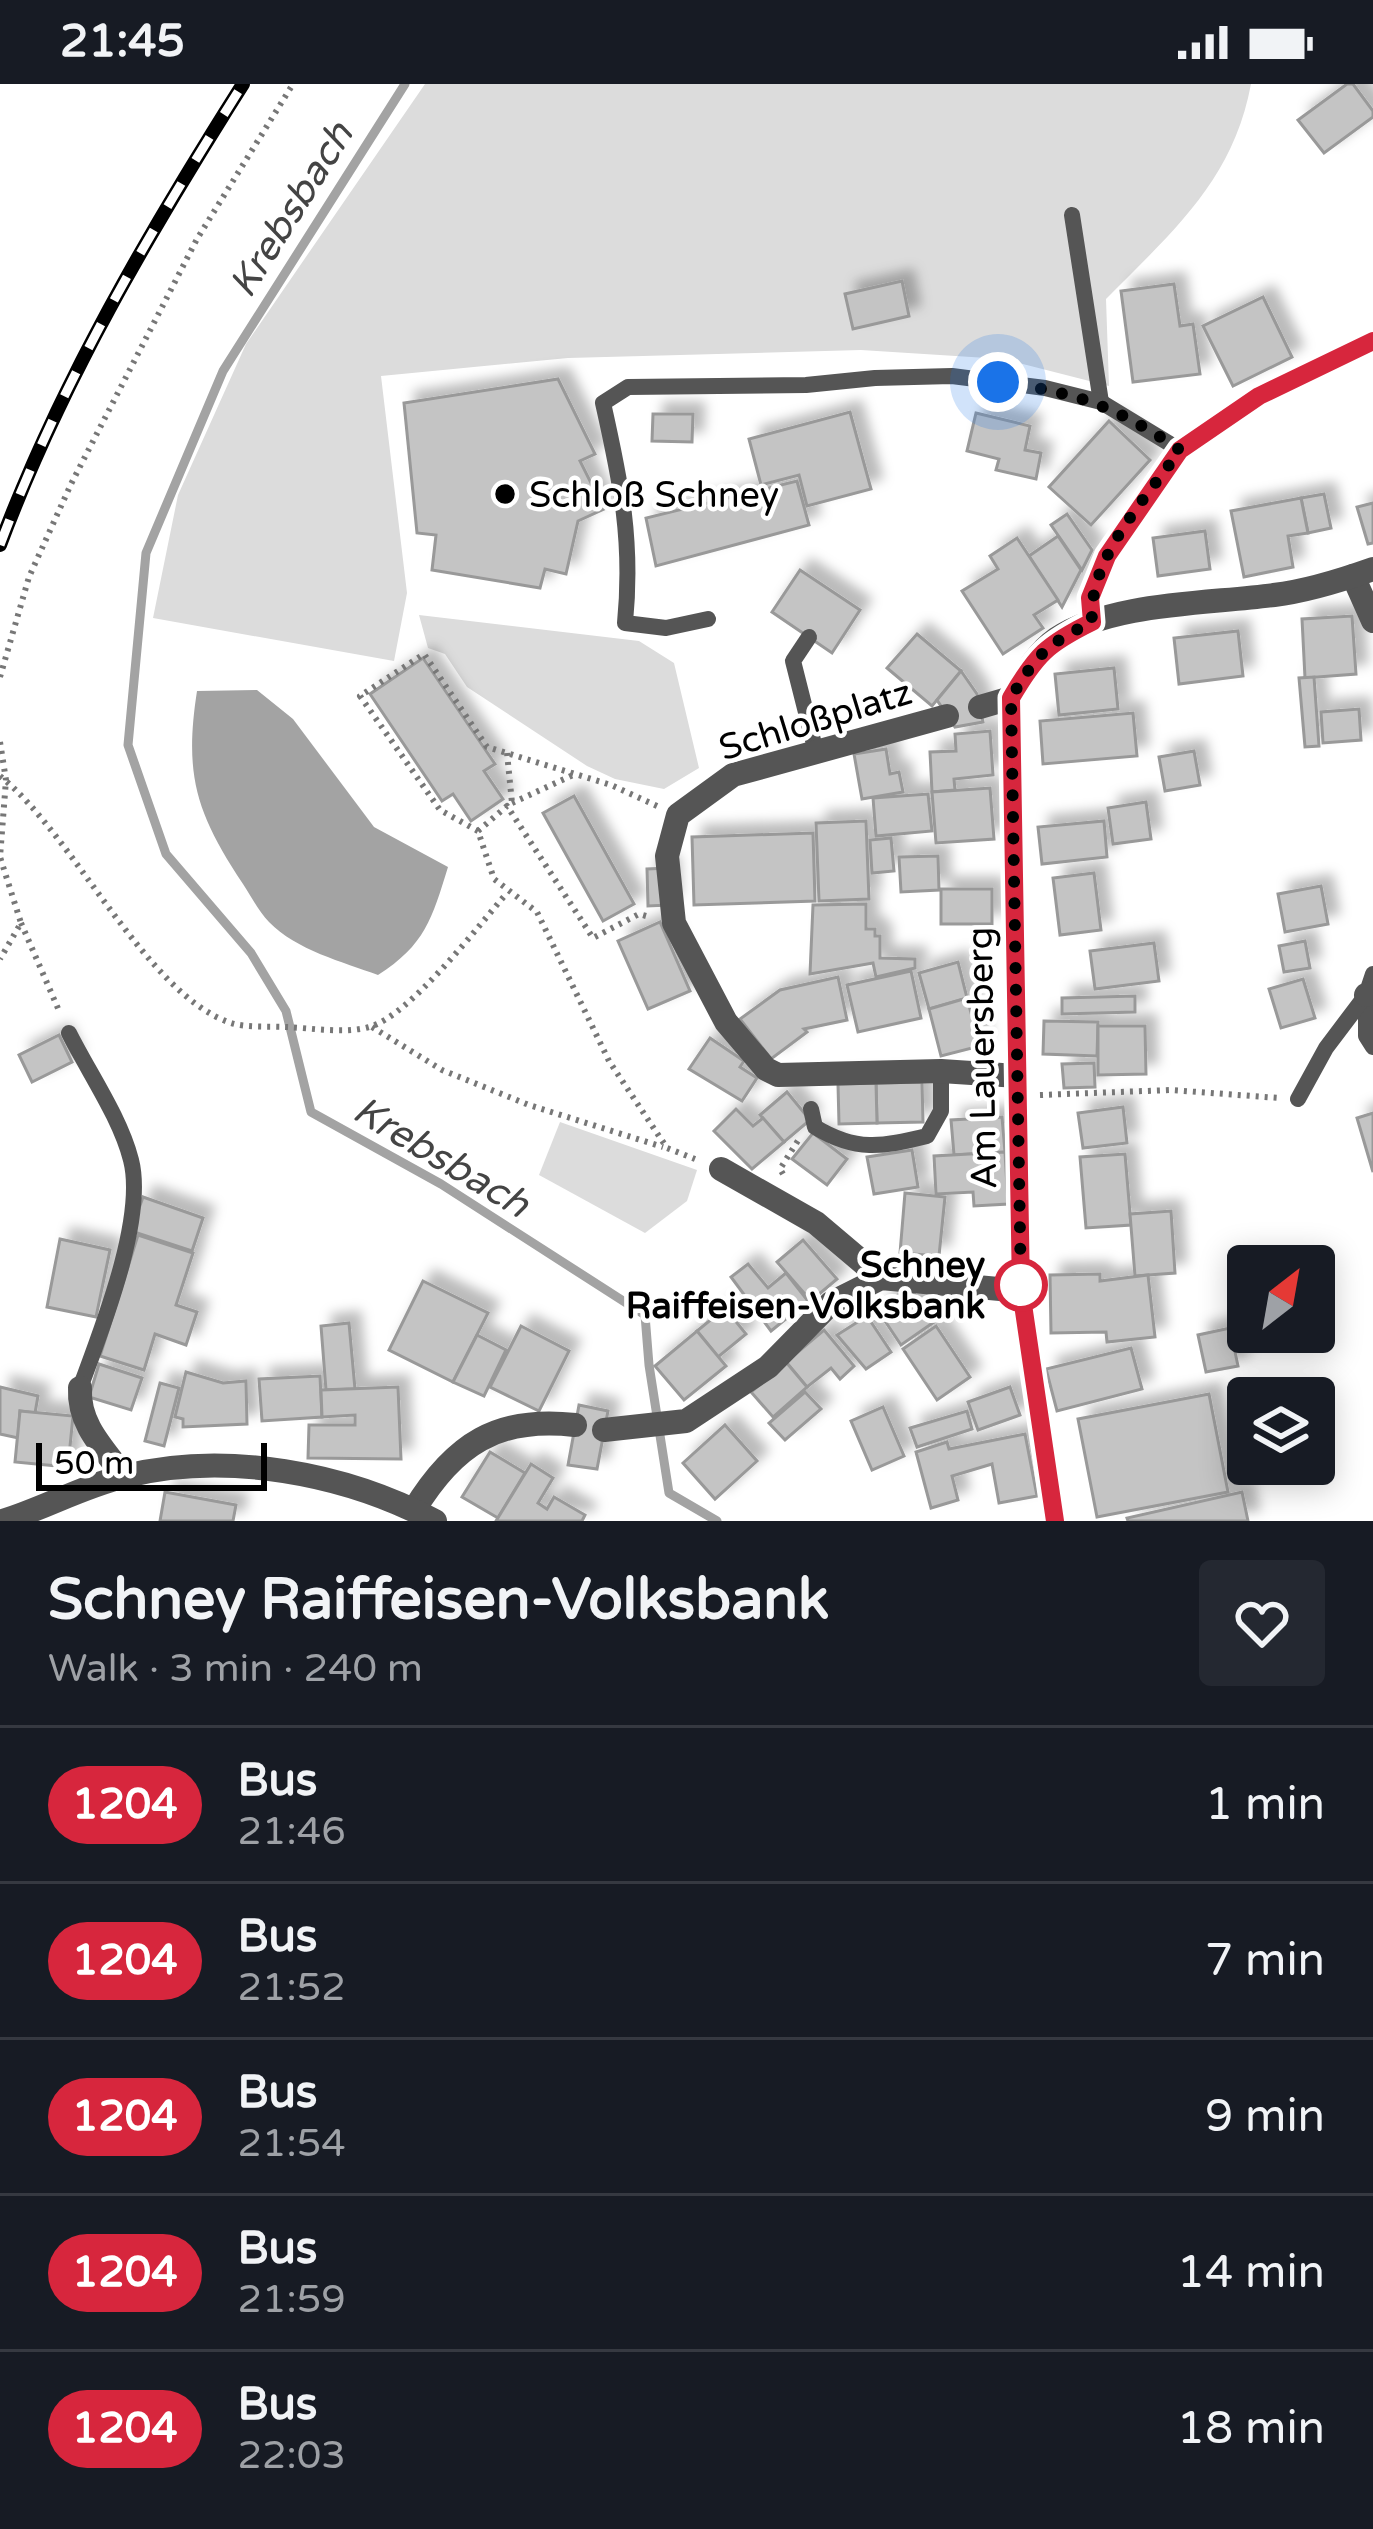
<!DOCTYPE html>
<html lang="en">
<head>
<meta charset="utf-8">
<style>
	body { margin:0; font-family:"Varela Round",sans-serif; background:#242831; color:#f1f3f6; height:100vh; display:flex; flex-direction:column; font-size:45px; white-space:nowrap }
	* { box-sizing:border-box; margin:0 }
	p { font-size:39px; color:#9ea1a6 }
	.icon { flex:none; width:66px; height:66px; fill:none; stroke:currentColor; stroke-width:2; stroke-linecap:round; stroke-linejoin:round }
	.map { position:relative; height:1437px; overflow:hidden }
	.drawer { display:flex; flex-direction:column; background:#171b24; flex:1 }
	.drawer>* { flex:none }
	.badge { padding:0 24px; border-radius:39px; font-size:42px; line-height:78px }
	.needle { width:78px; rotate:31deg }
	.tools { position:absolute; left:1227px; top:1161px; display:grid; gap:24px }
	.tools a { display:grid; place-items:center; width:108px; height:108px; border-radius:12px; background:#171b24; box-shadow:0 6px 30px #0003; font-size:60px }
	.scale { position:absolute; left:36px; bottom:30px; width:231px; box-sizing:border-box; padding-left:12px; border:6px solid #000; border-top:0; font-size:33px; line-height:42px; white-space:nowrap; color:#000; -webkit-text-stroke:9px #fff; paint-order:stroke }
	.you { position:absolute; width:60px; height:60px; margin:-30px; border:9px solid #fff; border-radius:50%; background:#1a73e8; box-shadow:0 0 0 18px #1a73e833 }
	.map>.badge { position:absolute; translate:-50% -50%; box-shadow:0 0 0 6px #fff }
	.round { display:grid; place-items:center; flex:none; width:126px; height:126px; border-radius:12px; background:#242831 }
	.head { display:flex; align-items:center; justify-content:space-between; height:204px; padding:0 48px }
	h1 { font-size:57px; font-weight:700; line-height:90px }
	ul { padding:0; list-style:none }
	li { display:flex; align-items:center; gap:36px; height:156px; padding:0 48px; border-top:3px solid #363941 }
	li div { flex:1 }
	li b { display:block; font-size:45px }
	li em { font-style:normal }
	li .badge { min-width:132px; font-weight:700; text-align:center }
	.status { display:flex; justify-content:space-between; align-items:center; height:84px; padding:0 60px; background:#171b24; direction:ltr }
	.status svg { height:33px; fill:currentColor }
	.map>svg:first-child { display:block }
</style>
</head>
<body>
<div class="status"><b>21:45</b><svg viewBox="0 0 49 12"><path d="M0 12V9h3v3zM5 12V6h3v6zM10 12V3h3v9zM15 12V0h3v12zM26 1h20v11H26zM47 4h2v5h-2z"/></svg></div>
<div class="map">
<svg width="1373" height="1437" viewBox="0 0 1373 1437">
	<defs>
		<filter id="shadow"><feDropShadow dx="11" dy="-11" stdDeviation="6" flood-color="#0004"/></filter>
	</defs>
	<rect width="100%" height="100%" fill="#fff"/>
	<g fill="#dcdcdc">
		<path d="M 425,0 L 1251,0 C 1233,97 1172,148 1106,215 L 1109,302 L 1003,275 L 861,266 L 568,274 L 381,292 L 407,509 L 394,577 L 153,534 L 178,411 L 246,260 Z"/>
		<path d="M 419,531 L 639,557 L 674,579 L 699,684 L 664,705 L 615,695 L 587,682 L 467,603 L 445,570 L 428,564 Z"/>
		<path d="M 560,1038 L 697,1086 L 687,1117 L 645,1149 L 539,1091 Z"/>
	</g>
	<path fill="#a3a3a3" d="M 257,606 L 293,635 L 374,743 L 448,783 C 432,835 425,861 378,891 C 343,878 296,866 269,838 C 259,828 251,812 243,800 C 196,729 184,691 197,607 Z"/>
	<g fill="none" stroke-linecap="round" stroke-linejoin="round">
		<path stroke="#a3a3a3" stroke-width="9" d="M 405,0 L 223,287 L 146,469 L 128,661 L 166,770 L 251,869 L 286,927 L 311,1028 L 441,1100 L 645,1231 L 649,1281 L 669,1409 L 717,1437"/>
	</g>
	<g fill="#c4c4c4" stroke="#999" stroke-width="3" filter="url(#shadow)">
		<path d="M 1347,0 L 1353,0 L 1373,27 L 1373,33 L 1324,69 L 1298,36 Z"/>
		<path d="M 902,197 L 909,232 L 853,245 L 845,210 Z"/>
		<path d="M 1174,200 L 1180,242 L 1193,240 L 1200,290 L 1133,298 L 1121,207 Z"/>
		<path d="M 1263,213 L 1292,273 L 1233,302 L 1203,242 Z"/>
		<path d="M 558,295 L 595,370 L 580,377 L 604,425 L 578,437 L 566,490 L 545,485 L 540,504 L 432,486 L 436,451 L 417,449 L 404,319 Z"/>
		<path d="M 850,328 L 871,405 L 807,422 L 799,391 L 761,401 L 749,355 Z"/>
		<path d="M 976,329 L 1030,342 L 1025,366 L 1041,369 L 1036,395 L 996,386 L 999,375 L 967,367 Z"/>
		<path d="M 653,330 L 693,330 L 692,358 L 652,357 Z"/>
		<path d="M 1109,337 L 1150,376 L 1091,441 L 1049,403 Z"/>
		<path d="M 797,397 L 809,441 L 656,482 L 646,434 Z"/>
		<path d="M 1324,410 L 1331,444 L 1308,449 L 1301,414 Z"/>
		<path d="M 1301,414 L 1308,449 L 1288,452 L 1293,483 L 1244,493 L 1231,427 Z"/>
		<path d="M 1373,419 L 1373,459 L 1368,460 L 1357,423 Z"/>
		<path d="M 1067,430 L 1092,466 L 1082,486 L 1051,441 Z"/>
		<path d="M 1205,447 L 1210,485 L 1158,492 L 1153,454 Z"/>
		<path d="M 1058,452 L 1081,486 L 1062,523 L 1029,472 Z"/>
		<path d="M 1017,454 L 1058,516 L 1034,531 L 1043,544 L 1003,570 L 962,507 L 998,485 L 990,472 Z"/>
		<path d="M 800,486 L 860,526 L 832,569 L 772,528 Z"/>
		<path d="M 1352,532 L 1356,590 L 1305,594 L 1302,535 Z"/>
		<path d="M 1238,547 L 1243,592 L 1179,600 L 1174,554 Z"/>
		<path d="M 917,550 L 961,587 L 932,622 L 887,584 Z"/>
		<path d="M 423,574 L 495,680 L 484,687 L 503,715 L 471,737 L 453,710 L 442,717 L 370,610 Z"/>
		<path d="M 1114,584 L 1118,625 L 1059,631 L 1055,590 Z"/>
		<path d="M 961,587 L 977,610 L 983,638 L 955,643 L 937,616 Z"/>
		<path d="M 1314,593 L 1319,662 L 1305,663 L 1299,594 Z"/>
		<path d="M 1359,625 L 1361,656 L 1323,659 L 1321,628 Z"/>
		<path d="M 1133,629 L 1137,672 L 1043,680 L 1040,637 Z"/>
		<path d="M 990,647 L 993,691 L 954,695 L 955,706 L 932,708 L 930,668 L 956,667 L 955,650 Z"/>
		<path d="M 886,665 L 890,690 L 899,688 L 903,708 L 862,715 L 854,670 Z"/>
		<path d="M 1194,667 L 1200,701 L 1165,707 L 1159,673 Z"/>
		<path d="M 990,704 L 994,755 L 936,759 L 932,708 Z"/>
		<path d="M 928,710 L 932,747 L 876,752 L 873,714 Z"/>
		<path d="M 574,712 L 634,820 L 603,837 L 543,729 Z"/>
		<path d="M 1146,718 L 1151,755 L 1113,760 L 1108,724 Z"/>
		<path d="M 866,737 L 869,815 L 819,817 L 816,739 Z"/>
		<path d="M 1104,737 L 1107,773 L 1042,780 L 1038,743 Z"/>
		<path d="M 813,749 L 815,817 L 694,821 L 692,753 Z"/>
		<path d="M 891,754 L 894,787 L 872,789 L 870,756 Z"/>
		<path d="M 938,772 L 939,806 L 901,808 L 899,773 Z"/>
		<path d="M 668,784 L 669,821 L 648,822 L 647,785 Z"/>
		<path d="M 1094,789 L 1101,846 L 1060,851 L 1053,794 Z"/>
		<path d="M 1321,802 L 1328,840 L 1285,848 L 1278,810 Z"/>
		<rect x="941" y="805" width="51" height="35"/>
		<path d="M 866,820 L 866,845 L 875,845 L 875,852 L 880,852 L 880,874 L 915,875 L 915,884 L 876,893 L 873,879 L 810,890 L 813,821 Z"/>
		<path d="M 660,838 L 690,907 L 648,925 L 618,857 Z"/>
		<path d="M 1305,857 L 1310,884 L 1284,888 L 1279,862 Z"/>
		<path d="M 1154,859 L 1159,897 L 1095,905 L 1090,867 Z"/>
		<path d="M 958,878 L 967,914 L 929,925 L 919,889 Z"/>
		<path d="M 911,887 L 921,934 L 858,948 L 847,901 Z"/>
		<path d="M 838,893 L 847,936 L 804,945 L 807,948 L 771,975 L 740,935 L 780,906 Z"/>
		<path d="M 1303,895 L 1315,934 L 1281,944 L 1269,905 Z"/>
		<path d="M 1135,912 L 1135,928 L 1062,930 L 1062,914 Z"/>
		<path d="M 967,914 L 980,962 L 941,972 L 929,925 Z"/>
		<path d="M 1044,937 L 1098,938 L 1097,972 L 1043,970 Z"/>
		<path d="M 1098,942 L 1145,942 L 1146,990 L 1098,991 Z"/>
		<path d="M 59,951 L 72,978 L 32,998 L 19,971 Z"/>
		<path d="M 710,954 L 744,977 L 740,983 L 757,994 L 742,1017 L 689,985 Z"/>
		<path d="M 1094,979 L 1095,1003 L 1064,1004 L 1062,980 Z"/>
		<path d="M 922,998 L 923,1038 L 877,1039 L 876,999 Z"/>
		<path d="M 876,999 L 877,1039 L 839,1040 L 838,1000 Z"/>
		<path d="M 787,1008 L 810,1036 L 784,1058 L 760,1031 Z"/>
		<path d="M 1123,1023 L 1127,1059 L 1083,1064 L 1078,1029 Z"/>
		<path d="M 736,1025 L 753,1042 L 763,1034 L 784,1058 L 752,1085 L 714,1047 Z"/>
		<path d="M 1373,1029 L 1373,1088 L 1357,1034 Z"/>
		<path d="M 1002,1033 L 1005,1068 L 954,1071 L 951,1036 Z"/>
		<path d="M 813,1049 L 847,1075 L 827,1101 L 792,1075 Z"/>
		<path d="M 912,1066 L 918,1103 L 874,1110 L 867,1073 Z"/>
		<path d="M 1005,1068 L 1008,1120 L 974,1122 L 973,1108 L 936,1110 L 934,1072 Z"/>
		<path d="M 1125,1070 L 1131,1141 L 1086,1144 L 1080,1073 Z"/>
		<path d="M 905,1109 L 945,1113 L 939,1172 L 900,1169 Z"/>
		<path d="M 143,1113 L 203,1134 L 192,1167 L 131,1147 Z"/>
		<path d="M 1171,1127 L 1175,1189 L 1135,1192 L 1130,1130 Z"/>
		<path d="M 138,1151 L 193,1169 L 176,1221 L 197,1228 L 186,1261 L 155,1250 L 144,1286 L 100,1272 Z"/>
		<path d="M 60,1155 L 110,1166 L 96,1233 L 47,1223 Z"/>
		<path d="M 803,1156 L 837,1195 L 811,1217 L 777,1178 Z"/>
		<path d="M 748,1180 L 768,1204 L 786,1189 L 808,1217 L 771,1247 L 731,1193 Z"/>
		<path d="M 1100,1190 L 1100,1197 L 1148,1191 L 1155,1253 L 1107,1258 L 1106,1248 L 1051,1249 L 1050,1191 Z"/>
		<path d="M 423,1197 L 488,1229 L 453,1298 L 389,1266 Z"/>
		<path d="M 910,1203 L 934,1238 L 901,1261 L 877,1225 Z"/>
		<path d="M 725,1224 L 746,1250 L 718,1273 L 697,1247 Z"/>
		<path d="M 867,1232 L 891,1268 L 866,1285 L 837,1251 Z"/>
		<path d="M 349,1239 L 355,1305 L 326,1306 L 321,1242 Z"/>
		<path d="M 521,1242 L 569,1267 L 539,1327 L 490,1303 Z"/>
		<path d="M 936,1242 L 970,1293 L 937,1316 L 903,1265 Z"/>
		<path d="M 1230,1244 L 1238,1282 L 1206,1288 L 1198,1251 Z"/>
		<path d="M 824,1246 L 854,1282 L 840,1295 L 831,1284 L 807,1303 L 786,1278 Z"/>
		<path d="M 697,1247 L 726,1282 L 684,1316 L 655,1282 Z"/>
		<path d="M 477,1251 L 506,1266 L 484,1312 L 453,1298 Z"/>
		<path d="M 1131,1264 L 1142,1305 L 1057,1327 L 1046,1285 Z"/>
		<path d="M 786,1278 L 807,1303 L 773,1333 L 751,1308 Z"/>
		<path d="M 99,1280 L 142,1294 L 131,1326 L 89,1313 Z"/>
		<path d="M 186,1288 L 223,1299 L 246,1297 L 247,1340 L 183,1343 L 183,1335 L 175,1333 Z"/>
		<path d="M 320,1292 L 322,1333 L 262,1337 L 259,1295 Z"/>
		<path d="M 160,1299 L 179,1304 L 164,1362 L 145,1357 Z"/>
		<path d="M 0,1303 L 38,1312 L 35,1329 L 20,1327 L 18,1354 L 0,1350 Z"/>
		<path d="M 398,1303 L 401,1375 L 308,1374 L 309,1341 L 355,1341 L 355,1331 L 322,1333 L 321,1306 Z"/>
		<path d="M 1010,1303 L 1020,1331 L 978,1346 L 968,1318 Z"/>
		<path d="M 805,1308 L 821,1325 L 785,1356 L 769,1339 Z"/>
		<path d="M 1209,1310 L 1228,1408 L 1097,1433 L 1078,1335 Z"/>
		<path d="M 579,1321 L 608,1327 L 597,1385 L 568,1381 Z"/>
		<path d="M 883,1323 L 904,1372 L 872,1386 L 851,1337 Z"/>
		<path d="M 20,1327 L 73,1332 L 68,1383 L 15,1378 Z"/>
		<path d="M 967,1327 L 972,1345 L 917,1363 L 910,1344 Z"/>
		<path d="M 725,1341 L 757,1377 L 715,1415 L 683,1379 Z"/>
		<path d="M 1025,1350 L 1037,1412 L 999,1419 L 992,1380 L 952,1392 L 958,1416 L 931,1424 L 916,1368 L 947,1358 L 949,1365 Z"/>
		<path d="M 490,1368 L 525,1389 L 498,1434 L 462,1413 Z"/>
		<path d="M 531,1380 L 553,1394 L 538,1419 L 547,1425 L 554,1413 L 585,1431 L 582,1437 L 496,1437 Z"/>
		<path d="M 165,1408 L 236,1421 L 233,1437 L 160,1437 Z"/>
		<path d="M 1242,1408 L 1248,1437 L 1128,1437 L 1127,1434 Z"/>
	</g>
	<g fill="none" stroke-linecap="round" stroke-linejoin="round">
		<g stroke="#777" stroke-width="6" stroke-dasharray="3 6" stroke-linecap="butt">
			<path d="M 0,593 L 29,493 L 71,400 L 197,155 L 293,0"/>
			<path d="M 0,658 L 6,696 L 0,773 L 21,839 L 0,875"/>
			<path d="M 507,669 L 512,719"/>
			<path d="M 0,692 C 74,751 146,911 231,939 C 247,944 269,942 286,943 C 312,944 344,950 369,943 C 410,932 478,842 507,809"/>
			<path d="M 512,719 L 573,691"/>
			<path d="M 657,722 L 611,701 L 487,663 L 424,570 L 360,612 L 440,726 L 478,747 L 494,795 L 537,828 L 609,977 L 667,1064 L 695,1075"/>
			<path d="M 478,747 L 507,722 L 593,854 L 639,830 L 646,832"/>
			<path d="M 21,839 L 60,929"/>
			<path d="M 372,943 L 442,986 L 529,1021 L 663,1063"/>
			<path d="M 1040,1011 L 1171,1006 L 1279,1014"/>
			<path d="M 783,1090 L 780,1085 L 799,1055"/>
		</g>
		<g stroke="#555" stroke-width="16">
			<path d="M 1072,131 L 1101,318"/>
			<path d="M 708,535 L 666,544 L 625,539 C 633,457 621,399 603,319 L 628,303 L 806,301 L 875,294 L 952,292 L 1045,304 L 1101,318 L 1180,366"/>
			<path d="M 809,553 L 793,577 L 816,668"/>
			<path d="M 1366,911 L 1366,952 L 1373,963"/>
			<path d="M 69,949 C 89,989 120,1033 131,1076 C 146,1135 101,1247 80,1304"/>
			<path d="M 1298,1015 L 1326,964 L 1366,911 L 1373,890"/>
			<path d="M 811,1025 L 815,1043 C 856,1068 882,1063 927,1052 L 941,1027 L 941,987"/>
		</g>
		<g stroke="#555" stroke-width="24">
			<path d="M 1353,492 L 1373,537"/>
			<path d="M 1092,538 L 1090,514 L 1107,472 L 1180,366 L 1259,312 L 1373,257"/>
			<path d="M 980,623 L 1011,614"/>
			<path d="M 947,632 L 733,691 L 678,731 L 667,772 L 674,839 L 726,938 L 766,985 L 778,991 L 941,987 L 1018,992"/>
			<path d="M 1366,911 L 1373,909"/>
			<path d="M 721,1085 L 816,1139 L 881,1194"/>
			<path d="M 80,1304 C 78,1340 103,1364 124,1392"/>
			<path d="M 604,1346 L 686,1337 L 768,1283 L 831,1219 L 881,1194 L 1021,1207"/>
			<path d="M 414,1426 C 454,1360 498,1332 575,1341"/>
			<path d="M 1055,1437 L 1021,1207 L 1011,614 C 1023,594 1036,569 1056,555 C 1112,518 1208,520 1274,511 C 1307,507 1342,496 1373,485"/>
		</g>
		<path stroke="#555" stroke-width="24" d="M 3,1437 C 45,1424 83,1402 126,1392 C 226,1367 345,1389 435,1437"/>
		<g stroke="#000" stroke-width="14">
			<path id="rail" d="M 0,461 C 61,298 150,147 243,0"/>
		</g>
		<use href="#rail" stroke="#fff" stroke-width="9" stroke-dasharray="27" stroke-linecap="butt"/>
	</g>
	<g fill="none" stroke-linecap="round" stroke-linejoin="round">
		<g stroke="#fff" stroke-width="27">
			<path id="line" d="M 1055,1437 L 1021,1207 L 1011,614 C 1036,571 1047,560 1092,538 L 1090,514 L 1107,472 L 1180,366 L 1259,312 L 1373,257"/>
		</g>
		<use href="#line" stroke="#d7263d" stroke-width="18"/>
		<path stroke="#000" stroke-width="12" stroke-dasharray="0 21.6" d="M 998,298 C 1076,308 1115,322 1180,366 C 1145,416 1088,474 1092,538 C 1047,560 1036,571 1011,614 L 1021,1207 L 1021,1201"/>
	</g>
	<circle fill="#000" stroke="#fff" stroke-width="4.5" cx="505" cy="410" r="12"/>
	<circle fill="#fff" stroke="#d7263d" stroke-width="6" cx="1021" cy="1201" r="24"/>
	<g text-anchor="middle" stroke-width="9" stroke-linejoin="round" paint-order="stroke">
		<g font-size="36" fill="#000" stroke="#fff" text-anchor="start">
			<text x="529" y="423">Schloß Schney</text>
		</g>
		<g font-size="36" fill="#000" stroke="#fff">
			<text transform="translate(815 635) rotate(-17)" y="13">Schloßplatz</text>
			<text transform="translate(981 974) rotate(-91)" y="13">Am Lauersberg</text>
		</g>
		<g font-size="36" font-weight="bold" fill="#000" stroke="#fff" text-anchor="end">
			<text x="985" y="1193">Schney<tspan x="985" dy="41">Raiffeisen-Volksbank</tspan></text>
		</g>
		<g font-size="39" font-style="italic" fill="#444" stroke="#fff">
			<text transform="translate(290 125) rotate(-58)" y="14">Krebsbach</text>
			<text transform="translate(442 1072) rotate(31)" y="14">Krebsbach</text>
		</g>
	</g>
</svg>
<div class="tools">
<a><svg class="needle" viewBox="-14 -14 28 28"><path d="M0-13l5 13h-10z" fill="#e53935"/><path d="M0 13l5-13h-10z" fill="#9ea1a6"/></svg></a>
<a><svg class="icon" aria-label="layers" viewBox="0 0 24 24"><path d="M12 4l9 5-9 5-9-5zM3 14l9 5 9-5"/></svg></a>
</div>
<div class="scale">50 m</div>
<div class="you" style="left:998px;top:298px"></div>
</div>
<section class="drawer">
<div class="head"><div><h1>Schney Raiffeisen-Volksbank</h1><p>Walk · 3 min · 240 m</p></div><a class="round"><svg class="icon" aria-label="heart" viewBox="0 0 24 24"><path d="M12 20l-8-8c-3-5 5-10 8-4 3-6 11-1 8 4z"/></svg></a></div>
<ul>
<li><span class="badge" style="background:#d7263d;color:#fff">1204</span><div><b>Bus</b><p>21:46</p></div><em>1 min</em></li>
<li><span class="badge" style="background:#d7263d;color:#fff">1204</span><div><b>Bus</b><p>21:52</p></div><em>7 min</em></li>
<li><span class="badge" style="background:#d7263d;color:#fff">1204</span><div><b>Bus</b><p>21:54</p></div><em>9 min</em></li>
<li><span class="badge" style="background:#d7263d;color:#fff">1204</span><div><b>Bus</b><p>21:59</p></div><em>14 min</em></li>
<li><span class="badge" style="background:#d7263d;color:#fff">1204</span><div><b>Bus</b><p>22:03</p></div><em>18 min</em></li>
</ul>
</section>
</body>
</html>
